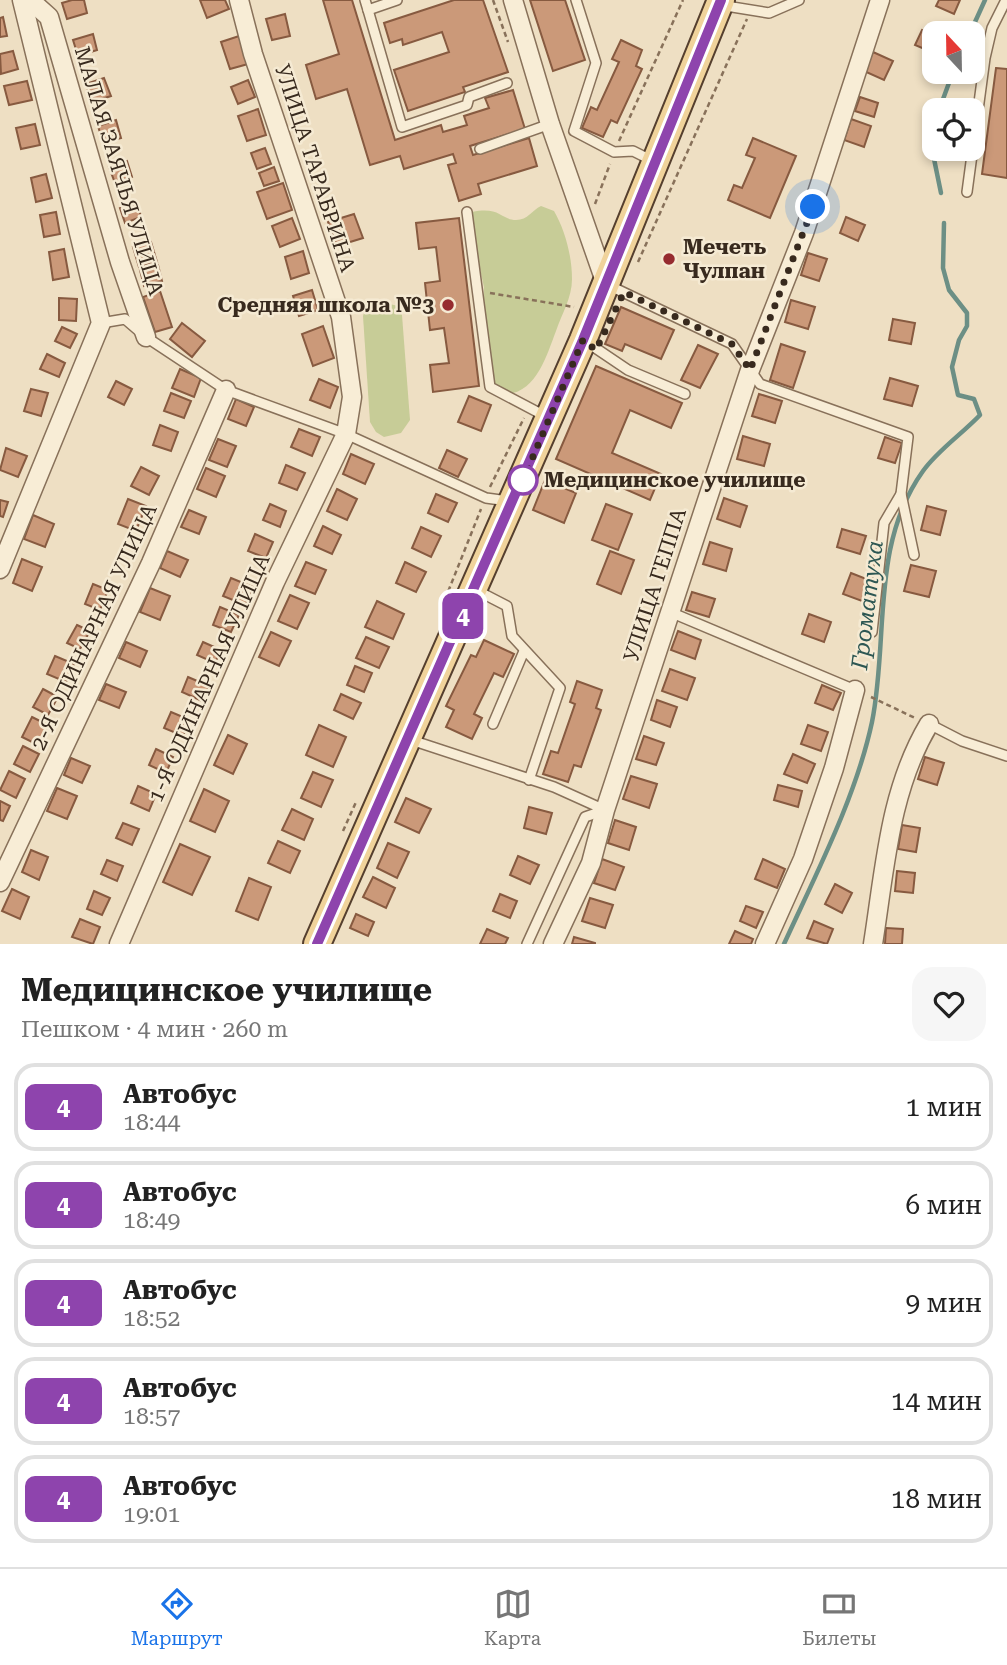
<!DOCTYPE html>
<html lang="ru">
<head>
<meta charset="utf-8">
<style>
	body { margin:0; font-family:"Roboto Serif",serif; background:#f6f6f6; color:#222; height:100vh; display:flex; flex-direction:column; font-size:26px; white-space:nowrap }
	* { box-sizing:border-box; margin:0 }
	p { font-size:23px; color:#767676 }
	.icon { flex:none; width:38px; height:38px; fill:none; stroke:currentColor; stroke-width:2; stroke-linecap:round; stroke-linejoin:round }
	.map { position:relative; height:944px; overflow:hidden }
	.drawer { display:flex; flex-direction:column; background:#fff; flex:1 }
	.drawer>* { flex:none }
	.badge { padding:0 14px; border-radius:10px; font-size:24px; line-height:46px }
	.needle { width:46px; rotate:338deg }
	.fabs { position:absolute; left:922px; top:21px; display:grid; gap:14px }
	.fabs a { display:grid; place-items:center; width:63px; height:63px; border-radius:14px; background:#fff; box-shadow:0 4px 10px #0003; font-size:35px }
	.you { position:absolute; width:35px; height:35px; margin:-18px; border:5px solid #fff; border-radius:50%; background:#1a73e8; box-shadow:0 0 0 10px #1a73e833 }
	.map>.badge { position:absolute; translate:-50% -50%; box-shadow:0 0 0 4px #fff }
	.round { display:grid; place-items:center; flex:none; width:74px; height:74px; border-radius:21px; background:#f6f6f6 }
	.overview { display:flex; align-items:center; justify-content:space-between; height:119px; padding:0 21px }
	h1 { font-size:33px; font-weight:700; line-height:52px }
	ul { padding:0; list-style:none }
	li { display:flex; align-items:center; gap:21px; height:88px; margin:0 14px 10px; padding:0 7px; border:4px solid #e0e0e0; border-radius:21px }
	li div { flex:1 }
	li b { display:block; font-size:26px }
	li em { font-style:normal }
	li .badge { min-width:77px; font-weight:700; text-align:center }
	.tabs { display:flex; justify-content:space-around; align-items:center; height:98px; border-top:2px solid #e0e0e0; background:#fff; font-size:19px; color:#767676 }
	.tabs a { display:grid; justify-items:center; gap:4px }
	.tabs .current { color:#1a73e8 }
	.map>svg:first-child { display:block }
</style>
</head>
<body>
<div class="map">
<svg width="1007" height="944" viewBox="0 0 1007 944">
	<rect width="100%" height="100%" fill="#eedfc3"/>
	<g fill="#c7cc97">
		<path d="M 541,206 L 554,211 C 565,230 572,256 572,279 C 572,298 562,313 556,331 C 546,357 535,398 499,394 L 488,368 L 483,317 L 484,287 L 471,229 L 472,212 C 500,206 501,220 516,220 C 528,220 532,210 541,206 Z"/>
		<path d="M 377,301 L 398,306 L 402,315 L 410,420 L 401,433 L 384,437 L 376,432 L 370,422 L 363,316 L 366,306 Z"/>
	</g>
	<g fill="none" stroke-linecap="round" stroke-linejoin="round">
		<g stroke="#6c8f85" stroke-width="4.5">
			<path d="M 970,33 L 985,0"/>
			<path d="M 939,110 L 953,72"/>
			<path d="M 934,138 L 933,154 L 941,193"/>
			<path d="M 784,944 C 816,874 856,797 872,722 C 889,638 870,545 923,471 C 938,450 962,434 980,415 L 974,399 L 958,395 L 952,367 L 959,340 L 967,326 L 967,313 L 949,290 L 943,268 L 944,223"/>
		</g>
	</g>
	<g fill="#cb9979" stroke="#875a40" stroke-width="2">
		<path d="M 72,0 L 84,0 L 87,13 L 67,19 L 62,3 Z"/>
		<path d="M 200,0 L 225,0 L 229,9 L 207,18 Z"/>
		<path d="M 323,0 L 352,0 L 395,140 L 441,125 L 443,132 L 467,125 L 464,116 L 489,108 L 485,98 L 513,90 L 525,129 L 470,146 L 473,155 L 529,138 L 537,166 L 478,184 L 481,194 L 459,201 L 448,165 L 456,163 L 453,154 L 404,169 L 400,156 L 370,165 L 347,89 L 316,99 L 306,65 L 339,54 Z"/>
		<path d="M 454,0 L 483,0 L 508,72 L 463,87 L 465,92 L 408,111 L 394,70 L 449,52 L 442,32 L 403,45 L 402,39 L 390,43 L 384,23 Z"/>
		<path d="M 530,0 L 565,0 L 585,60 L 553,71 Z"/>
		<path d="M 939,0 L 960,0 L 954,14 L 936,6 Z"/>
		<path d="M 285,14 L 290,36 L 272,40 L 266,19 Z"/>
		<path d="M 3,17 L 7,36 L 0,37 L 0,18 Z"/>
		<path d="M 922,30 L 934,36 L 934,53 L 915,45 Z"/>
		<path d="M 93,34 L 97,50 L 78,56 L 73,40 Z"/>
		<path d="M 239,36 L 248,64 L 230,69 L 221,42 Z"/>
		<path d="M 621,40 L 642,50 L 636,66 L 642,69 L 617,123 L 611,120 L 603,137 L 582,128 L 591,107 L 597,110 L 619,62 L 612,59 Z"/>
		<path d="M 13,51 L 18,69 L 1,74 L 0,54 Z"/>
		<path d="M 873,52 L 893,61 L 884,80 L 864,71 Z"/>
		<path d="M 996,68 L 1007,69 L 1007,178 L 982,174 Z"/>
		<path d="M 104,78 L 111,96 L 92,102 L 86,84 Z"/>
		<path d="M 248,80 L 255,97 L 238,104 L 231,87 Z"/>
		<path d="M 27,81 L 32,100 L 9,105 L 4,86 Z"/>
		<path d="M 860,97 L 878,103 L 874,117 L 855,111 Z"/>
		<path d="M 258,109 L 266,135 L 247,141 L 238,116 Z"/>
		<path d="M 851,119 L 871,126 L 864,147 L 844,140 Z"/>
		<path d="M 116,120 L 121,138 L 103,143 L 98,126 Z"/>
		<path d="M 35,124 L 40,145 L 21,149 L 16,128 Z"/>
		<path d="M 753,138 L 796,156 L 770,218 L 728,200 L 734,185 L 742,188 L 755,158 L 746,155 Z"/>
		<path d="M 265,148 L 271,164 L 257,169 L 251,153 Z"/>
		<path d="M 127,161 L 132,177 L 115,183 L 109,167 Z"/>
		<path d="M 274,167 L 279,181 L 264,186 L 259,173 Z"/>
		<path d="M 46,174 L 52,198 L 36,202 L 31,178 Z"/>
		<path d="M 283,183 L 292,210 L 267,219 L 257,192 Z"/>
		<path d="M 137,202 L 141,217 L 125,223 L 120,208 Z"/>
		<path d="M 56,212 L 60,234 L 44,237 L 40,215 Z"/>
		<path d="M 354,214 L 363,238 L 337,246 L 328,222 Z"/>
		<path d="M 846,217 L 865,225 L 858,241 L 840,233 Z"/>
		<path d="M 292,218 L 300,239 L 280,247 L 272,226 Z"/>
		<path d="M 459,218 L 479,386 L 433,392 L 430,365 L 449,363 L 444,328 L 430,330 L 425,283 L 440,281 L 436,247 L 419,249 L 416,223 Z"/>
		<path d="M 151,242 L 157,262 L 139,267 L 133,247 Z"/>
		<path d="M 64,249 L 69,277 L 53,280 L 49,252 Z"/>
		<path d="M 303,251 L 309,273 L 291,279 L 285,257 Z"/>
		<path d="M 808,253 L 827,259 L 819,281 L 801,275 Z"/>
		<path d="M 158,265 L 162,281 L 144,286 L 140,270 Z"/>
		<path d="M 312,290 L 318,310 L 299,316 L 293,296 Z"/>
		<path d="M 160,291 L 172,327 L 155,332 L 143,297 Z"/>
		<path d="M 59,298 L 77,299 L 76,321 L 59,320 Z"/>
		<path d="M 791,300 L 815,307 L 808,329 L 785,322 Z"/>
		<path d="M 621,307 L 674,330 L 661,359 L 625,344 L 622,351 L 605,344 Z"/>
		<path d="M 893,319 L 915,323 L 911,344 L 889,340 Z"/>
		<path d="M 182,323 L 205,341 L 192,357 L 170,339 Z"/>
		<path d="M 323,326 L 334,358 L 313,366 L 302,334 Z"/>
		<path d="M 62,327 L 77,334 L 70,348 L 55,341 Z"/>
		<path d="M 781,344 L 805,352 L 793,388 L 770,380 Z"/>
		<path d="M 698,345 L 718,354 L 700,388 L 681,380 Z"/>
		<path d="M 47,354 L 65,363 L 59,377 L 40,369 Z"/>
		<path d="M 596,366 L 682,403 L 671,428 L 630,410 L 612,453 L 661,474 L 650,500 L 556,459 Z"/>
		<path d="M 180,369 L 201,378 L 194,397 L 172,388 Z"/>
		<path d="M 890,378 L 918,386 L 912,406 L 884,399 Z"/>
		<path d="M 319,379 L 338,387 L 330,408 L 310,400 Z"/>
		<path d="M 116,381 L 132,389 L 124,405 L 108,397 Z"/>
		<path d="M 31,389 L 48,393 L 41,416 L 24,411 Z"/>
		<path d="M 171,393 L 191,401 L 184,418 L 164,411 Z"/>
		<path d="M 759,394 L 782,401 L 775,423 L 752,416 Z"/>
		<path d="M 469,396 L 491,405 L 481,431 L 458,422 Z"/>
		<path d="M 236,399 L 254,407 L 246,426 L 228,419 Z"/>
		<path d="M 160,425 L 178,432 L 171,451 L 153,445 Z"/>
		<path d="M 299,429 L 320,437 L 312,456 L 291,447 Z"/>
		<path d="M 743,436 L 770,444 L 764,466 L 737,459 Z"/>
		<path d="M 885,437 L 902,443 L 895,463 L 878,458 Z"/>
		<path d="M 218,439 L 236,446 L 227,467 L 209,460 Z"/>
		<path d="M 6,448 L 27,456 L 18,477 L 0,470 Z"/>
		<path d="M 447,450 L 467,459 L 458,477 L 439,468 Z"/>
		<path d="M 351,454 L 374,464 L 365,484 L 343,474 Z"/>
		<path d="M 286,465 L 305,473 L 297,490 L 279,483 Z"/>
		<path d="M 141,467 L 159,476 L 149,495 L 131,486 Z"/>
		<path d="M 206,468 L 225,476 L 216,497 L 197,489 Z"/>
		<path d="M 545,480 L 576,493 L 564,523 L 533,510 Z"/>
		<path d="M 337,489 L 357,499 L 347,520 L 327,511 Z"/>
		<path d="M 436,494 L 457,503 L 448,522 L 428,513 Z"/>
		<path d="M 724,498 L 747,506 L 740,527 L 717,519 Z"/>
		<path d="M 128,499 L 146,506 L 136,531 L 118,524 Z"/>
		<path d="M 0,500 L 8,502 L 3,517 L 0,516 Z"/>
		<path d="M 270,504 L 286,511 L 280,527 L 263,520 Z"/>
		<path d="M 606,504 L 632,514 L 618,550 L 592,540 Z"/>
		<path d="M 927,506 L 946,511 L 940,535 L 921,530 Z"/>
		<path d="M 189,510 L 206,517 L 199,534 L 181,527 Z"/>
		<path d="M 33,515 L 54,524 L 45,547 L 24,539 Z"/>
		<path d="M 323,526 L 341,535 L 332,554 L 314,546 Z"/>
		<path d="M 421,527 L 441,536 L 431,557 L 412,548 Z"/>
		<path d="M 842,529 L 866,536 L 860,554 L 837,547 Z"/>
		<path d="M 255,534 L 273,542 L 266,558 L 248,551 Z"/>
		<path d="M 710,542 L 732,549 L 726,571 L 703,564 Z"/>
		<path d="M 167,551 L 188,560 L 180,577 L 160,568 Z"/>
		<path d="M 610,551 L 634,560 L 621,594 L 597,584 Z"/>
		<path d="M 22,559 L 42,567 L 32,591 L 13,583 Z"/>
		<path d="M 306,562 L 326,570 L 315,594 L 295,586 Z"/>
		<path d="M 405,562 L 426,572 L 416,592 L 396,583 Z"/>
		<path d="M 911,565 L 936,571 L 929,597 L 904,591 Z"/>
		<path d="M 851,573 L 869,580 L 862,601 L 843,594 Z"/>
		<path d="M 231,578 L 253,587 L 245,605 L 223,596 Z"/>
		<path d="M 93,584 L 108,590 L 100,610 L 85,604 Z"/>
		<path d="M 150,588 L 170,596 L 160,620 L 140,612 Z"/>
		<path d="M 692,592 L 715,599 L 709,617 L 686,610 Z"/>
		<path d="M 290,595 L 309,603 L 297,629 L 278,621 Z"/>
		<path d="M 377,601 L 404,614 L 393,639 L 365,627 Z"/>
		<path d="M 220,607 L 239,615 L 231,632 L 213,625 Z"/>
		<path d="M 809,614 L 831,622 L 824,642 L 802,634 Z"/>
		<path d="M 77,625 L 90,631 L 80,649 L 67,643 Z"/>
		<path d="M 678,631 L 701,640 L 695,659 L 671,650 Z"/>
		<path d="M 271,632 L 291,641 L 279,666 L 259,657 Z"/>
		<path d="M 366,637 L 389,647 L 379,668 L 356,658 Z"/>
		<path d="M 484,640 L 514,654 L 503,677 L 494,673 L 474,714 L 482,718 L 472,739 L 446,727 L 454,710 L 446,706 L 471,655 L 476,657 Z"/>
		<path d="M 126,642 L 147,651 L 140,667 L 119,658 Z"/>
		<path d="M 203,642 L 221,650 L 215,663 L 197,655 Z"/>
		<path d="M 55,656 L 74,664 L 66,682 L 47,674 Z"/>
		<path d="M 355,666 L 372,673 L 364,692 L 347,685 Z"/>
		<path d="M 670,669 L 695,678 L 687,700 L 662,691 Z"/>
		<path d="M 188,677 L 209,686 L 202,701 L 182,692 Z"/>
		<path d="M 577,681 L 602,690 L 596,708 L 601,710 L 581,767 L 574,765 L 568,782 L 543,774 L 551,751 L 558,753 L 575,704 L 570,702 Z"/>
		<path d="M 106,684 L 126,692 L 119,708 L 99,700 Z"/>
		<path d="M 822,685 L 841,693 L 833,710 L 815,703 Z"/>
		<path d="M 43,689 L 58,697 L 48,715 L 33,707 Z"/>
		<path d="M 341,694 L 361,703 L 353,719 L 334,710 Z"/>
		<path d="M 657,700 L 677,707 L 670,727 L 651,720 Z"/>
		<path d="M 171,712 L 190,720 L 183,736 L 164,728 Z"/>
		<path d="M 32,717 L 48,725 L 38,745 L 22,737 Z"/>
		<path d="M 319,725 L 346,737 L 333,767 L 306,755 Z"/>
		<path d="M 808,725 L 828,732 L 821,751 L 801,744 Z"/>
		<path d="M 228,735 L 247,744 L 233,774 L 214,765 Z"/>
		<path d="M 644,736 L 664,743 L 656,765 L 636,759 Z"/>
		<path d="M 23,746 L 39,754 L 30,772 L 14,764 Z"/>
		<path d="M 156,749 L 173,757 L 166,773 L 149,765 Z"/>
		<path d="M 793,754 L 815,764 L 807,783 L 784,774 Z"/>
		<path d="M 925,757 L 944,763 L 937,785 L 918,779 Z"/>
		<path d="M 71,758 L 90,766 L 82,783 L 64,775 Z"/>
		<path d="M 9,771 L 25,779 L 16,798 L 0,790 Z"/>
		<path d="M 313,772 L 333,780 L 321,807 L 301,798 Z"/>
		<path d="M 631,776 L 657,784 L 649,808 L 623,799 Z"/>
		<path d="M 778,785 L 802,791 L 798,807 L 774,800 Z"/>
		<path d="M 138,786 L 156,794 L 149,811 L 131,803 Z"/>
		<path d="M 57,788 L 77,796 L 67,819 L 47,811 Z"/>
		<path d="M 204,789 L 229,801 L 215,832 L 190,821 Z"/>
		<path d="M 406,798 L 431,809 L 419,833 L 395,822 Z"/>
		<path d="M 0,801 L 10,806 L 3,821 L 0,820 Z"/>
		<path d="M 529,807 L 552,813 L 546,834 L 524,828 Z"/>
		<path d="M 292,809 L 313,819 L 304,840 L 282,830 Z"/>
		<path d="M 615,820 L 636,827 L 629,850 L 608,843 Z"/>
		<path d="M 123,823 L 139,829 L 132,845 L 116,838 Z"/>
		<path d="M 902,825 L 920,828 L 916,852 L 898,849 Z"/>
		<path d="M 278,841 L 300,851 L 290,873 L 268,863 Z"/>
		<path d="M 388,843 L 409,852 L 397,878 L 377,868 Z"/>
		<path d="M 180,844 L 210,857 L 192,895 L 163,882 Z"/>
		<path d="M 31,850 L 48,857 L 39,880 L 22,872 Z"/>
		<path d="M 518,856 L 539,865 L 530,884 L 510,875 Z"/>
		<path d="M 602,859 L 624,867 L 615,890 L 594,883 Z"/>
		<path d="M 763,859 L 785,869 L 777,888 L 755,879 Z"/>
		<path d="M 107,860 L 123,866 L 117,881 L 101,874 Z"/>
		<path d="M 897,871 L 915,873 L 913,893 L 895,891 Z"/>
		<path d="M 373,877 L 395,888 L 386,908 L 363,897 Z"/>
		<path d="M 249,878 L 271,887 L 258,920 L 236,911 Z"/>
		<path d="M 835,884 L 852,893 L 842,913 L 825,904 Z"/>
		<path d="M 12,889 L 29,897 L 20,919 L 2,911 Z"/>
		<path d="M 94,891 L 110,898 L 102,915 L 87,909 Z"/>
		<path d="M 500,894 L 517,901 L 510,918 L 493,911 Z"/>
		<path d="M 590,898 L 613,905 L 605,928 L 582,921 Z"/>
		<path d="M 746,906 L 763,912 L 756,928 L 740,921 Z"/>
		<path d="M 356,914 L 374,922 L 368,936 L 350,928 Z"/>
		<path d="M 80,919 L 100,927 L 93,944 L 72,937 Z"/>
		<path d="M 814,921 L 833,929 L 827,944 L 807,938 Z"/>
		<path d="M 886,928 L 903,929 L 902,944 L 885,944 Z"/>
		<path d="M 487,929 L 508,938 L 505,944 L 480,944 Z"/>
		<path d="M 735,931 L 753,939 L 751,944 L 729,944 Z"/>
		<path d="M 574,937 L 595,943 L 595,944 L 572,944 Z"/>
	</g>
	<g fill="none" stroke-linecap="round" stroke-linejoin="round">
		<g stroke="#88715a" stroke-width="12">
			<g id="lane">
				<path d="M 365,0 L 368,10 L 397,0"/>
				<path d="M 576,0 L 596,63 L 574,131 L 614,152 L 633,151 L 651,160"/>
				<path d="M 720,5 L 769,13 L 799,0"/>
				<path d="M 368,10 L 402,127 L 467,105 L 469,97 L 507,83"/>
				<path d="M 480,149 L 550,124"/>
				<path d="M 967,192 L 985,58 L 992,28 L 1006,0"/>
				<path d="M 467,212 L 490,387 L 545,416"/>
				<path d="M 608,285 L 732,344 L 760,384 L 908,437 L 901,494 L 884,523 L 872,632"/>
				<path d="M 101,323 L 125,319 L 146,337 L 226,390 L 346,434 L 486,498 L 508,501"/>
				<path d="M 585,341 L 628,370 L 685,394"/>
				<path d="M 901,494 L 914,555"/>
				<path d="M 476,590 L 507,606 L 512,636 L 560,688 L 529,780"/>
				<path d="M 670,612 L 855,690"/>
				<path d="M 493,724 L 524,651"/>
				<path d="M 929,724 L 962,741 L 1007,756"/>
				<path d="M 408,739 L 554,787 L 605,810 L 585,817 L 527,944"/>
			</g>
		</g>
		<g stroke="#88715a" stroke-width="21">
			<g id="street">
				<path d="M 30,0 L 49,17 L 120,262 L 146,337"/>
				<path d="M 513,0 L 550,124 L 606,284"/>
				<path d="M 0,569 L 101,323 L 22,0"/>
				<path d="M 0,882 L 151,563 L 226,390"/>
				<path d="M 119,944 L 275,582 L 346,434 L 352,397 L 341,317 L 253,54 L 239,0"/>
				<path d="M 553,944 L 591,863 L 605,810 L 750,370 L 804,233 L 880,0"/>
				<path d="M 765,944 L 803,859 L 834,768 L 855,690"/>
				<path d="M 873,944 C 885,869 889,791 929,724"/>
			</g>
		</g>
		<g stroke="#553f2e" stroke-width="30">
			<path id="primary" d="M 317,944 L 583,340 L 721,0"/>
		</g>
		<g stroke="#88715a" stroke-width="2.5" stroke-dasharray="5 3.5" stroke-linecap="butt">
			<path d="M 493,0 L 508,42"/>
			<path d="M 619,141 L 683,0"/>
			<path d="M 595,204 L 610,164"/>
			<path d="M 638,262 L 747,19"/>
			<path d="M 490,293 L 574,307"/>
			<path d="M 490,487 L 524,418"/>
			<path d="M 442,607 L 481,509"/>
			<path d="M 871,697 L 915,718"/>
			<path d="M 343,831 L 356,802"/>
		</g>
		<use href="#lane" stroke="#f8edd6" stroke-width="9"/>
		<use href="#street" stroke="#f8edd6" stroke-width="18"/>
		<use href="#primary" stroke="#f0d39b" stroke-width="26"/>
	</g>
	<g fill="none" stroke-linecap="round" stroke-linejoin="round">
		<g stroke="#fff" stroke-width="16">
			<path id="line" d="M 317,944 L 583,340 L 721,0"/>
		</g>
		<use href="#line" stroke="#8e44ad" stroke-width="10"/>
		<path stroke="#382a1e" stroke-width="7" stroke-dasharray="0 12.6" d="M 523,480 L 583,340 L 596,350 L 624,292 L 732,344 L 750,370 L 813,207"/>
	</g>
	<g fill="#962b2f" stroke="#f5ead3" stroke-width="2.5">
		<circle cx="669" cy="259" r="7"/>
		<circle cx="448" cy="305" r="7"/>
	</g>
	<circle fill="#fff" stroke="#8e44ad" stroke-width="3.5" cx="523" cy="480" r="14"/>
	<g text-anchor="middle" stroke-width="5" stroke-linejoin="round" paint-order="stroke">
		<g font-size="21" fill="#382a1e" stroke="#f5ead3">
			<text transform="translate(315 168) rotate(72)" y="7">УЛИЦА ТАРАБРИНА</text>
			<text transform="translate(119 171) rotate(73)" y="7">МАЛАЯ ЗАЯЧЬЯ УЛИЦА</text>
			<text transform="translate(655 585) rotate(-72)" y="7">УЛИЦА ГЕППА</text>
			<text transform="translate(94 627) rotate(-65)" y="7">2-Я ОДИНАРНАЯ УЛИЦА</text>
			<text transform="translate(209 678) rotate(-66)" y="7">1-Я ОДИНАРНАЯ УЛИЦА</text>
		</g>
		<g font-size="21" font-weight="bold" fill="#382a1e" stroke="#f5ead3" text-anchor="start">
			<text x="683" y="254">Мечеть<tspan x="683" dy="24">Чулпан</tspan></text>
			<text x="434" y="312" text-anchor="end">Средняя школа №3</text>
		</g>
		<g font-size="21" font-weight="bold" fill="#382a1e" stroke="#f5ead3" text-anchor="start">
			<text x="544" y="487">Медицинское училище</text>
		</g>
		<g font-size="23" font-style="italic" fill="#2d5753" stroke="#f5ead3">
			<text transform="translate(867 605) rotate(-83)" y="8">Громатуха</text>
		</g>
	</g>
</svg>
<div class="fabs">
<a><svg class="needle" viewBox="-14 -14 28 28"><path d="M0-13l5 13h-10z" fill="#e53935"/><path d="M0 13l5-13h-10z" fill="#767676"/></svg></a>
<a><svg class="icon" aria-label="locate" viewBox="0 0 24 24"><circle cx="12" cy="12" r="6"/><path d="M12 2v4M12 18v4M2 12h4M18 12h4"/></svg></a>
</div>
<div class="you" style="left:813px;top:207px"></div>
<b class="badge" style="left:463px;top:616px;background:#8e44ad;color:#fff">4</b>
</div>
<section class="drawer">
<div class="overview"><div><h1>Медицинское училище</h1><p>Пешком · 4 мин · 260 m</p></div><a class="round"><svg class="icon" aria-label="heart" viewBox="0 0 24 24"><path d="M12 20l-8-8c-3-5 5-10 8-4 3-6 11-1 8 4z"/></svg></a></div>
<ul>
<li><span class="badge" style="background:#8e44ad;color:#fff">4</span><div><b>Автобус</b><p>18:44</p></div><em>1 мин</em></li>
<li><span class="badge" style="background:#8e44ad;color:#fff">4</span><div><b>Автобус</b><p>18:49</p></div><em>6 мин</em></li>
<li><span class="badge" style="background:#8e44ad;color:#fff">4</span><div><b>Автобус</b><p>18:52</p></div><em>9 мин</em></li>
<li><span class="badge" style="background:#8e44ad;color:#fff">4</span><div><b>Автобус</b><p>18:57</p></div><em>14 мин</em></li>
<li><span class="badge" style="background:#8e44ad;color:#fff">4</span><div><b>Автобус</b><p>19:01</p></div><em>18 мин</em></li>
</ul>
</section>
<nav class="tabs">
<a class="current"><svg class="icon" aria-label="directions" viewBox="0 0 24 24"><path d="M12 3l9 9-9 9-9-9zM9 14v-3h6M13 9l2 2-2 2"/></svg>Маршрут</a>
<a><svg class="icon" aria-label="map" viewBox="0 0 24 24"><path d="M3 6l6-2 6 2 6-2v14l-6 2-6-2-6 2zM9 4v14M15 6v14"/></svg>Карта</a>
<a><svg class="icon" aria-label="tickets" viewBox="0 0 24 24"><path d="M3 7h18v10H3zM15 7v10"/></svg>Билеты</a>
</nav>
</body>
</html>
